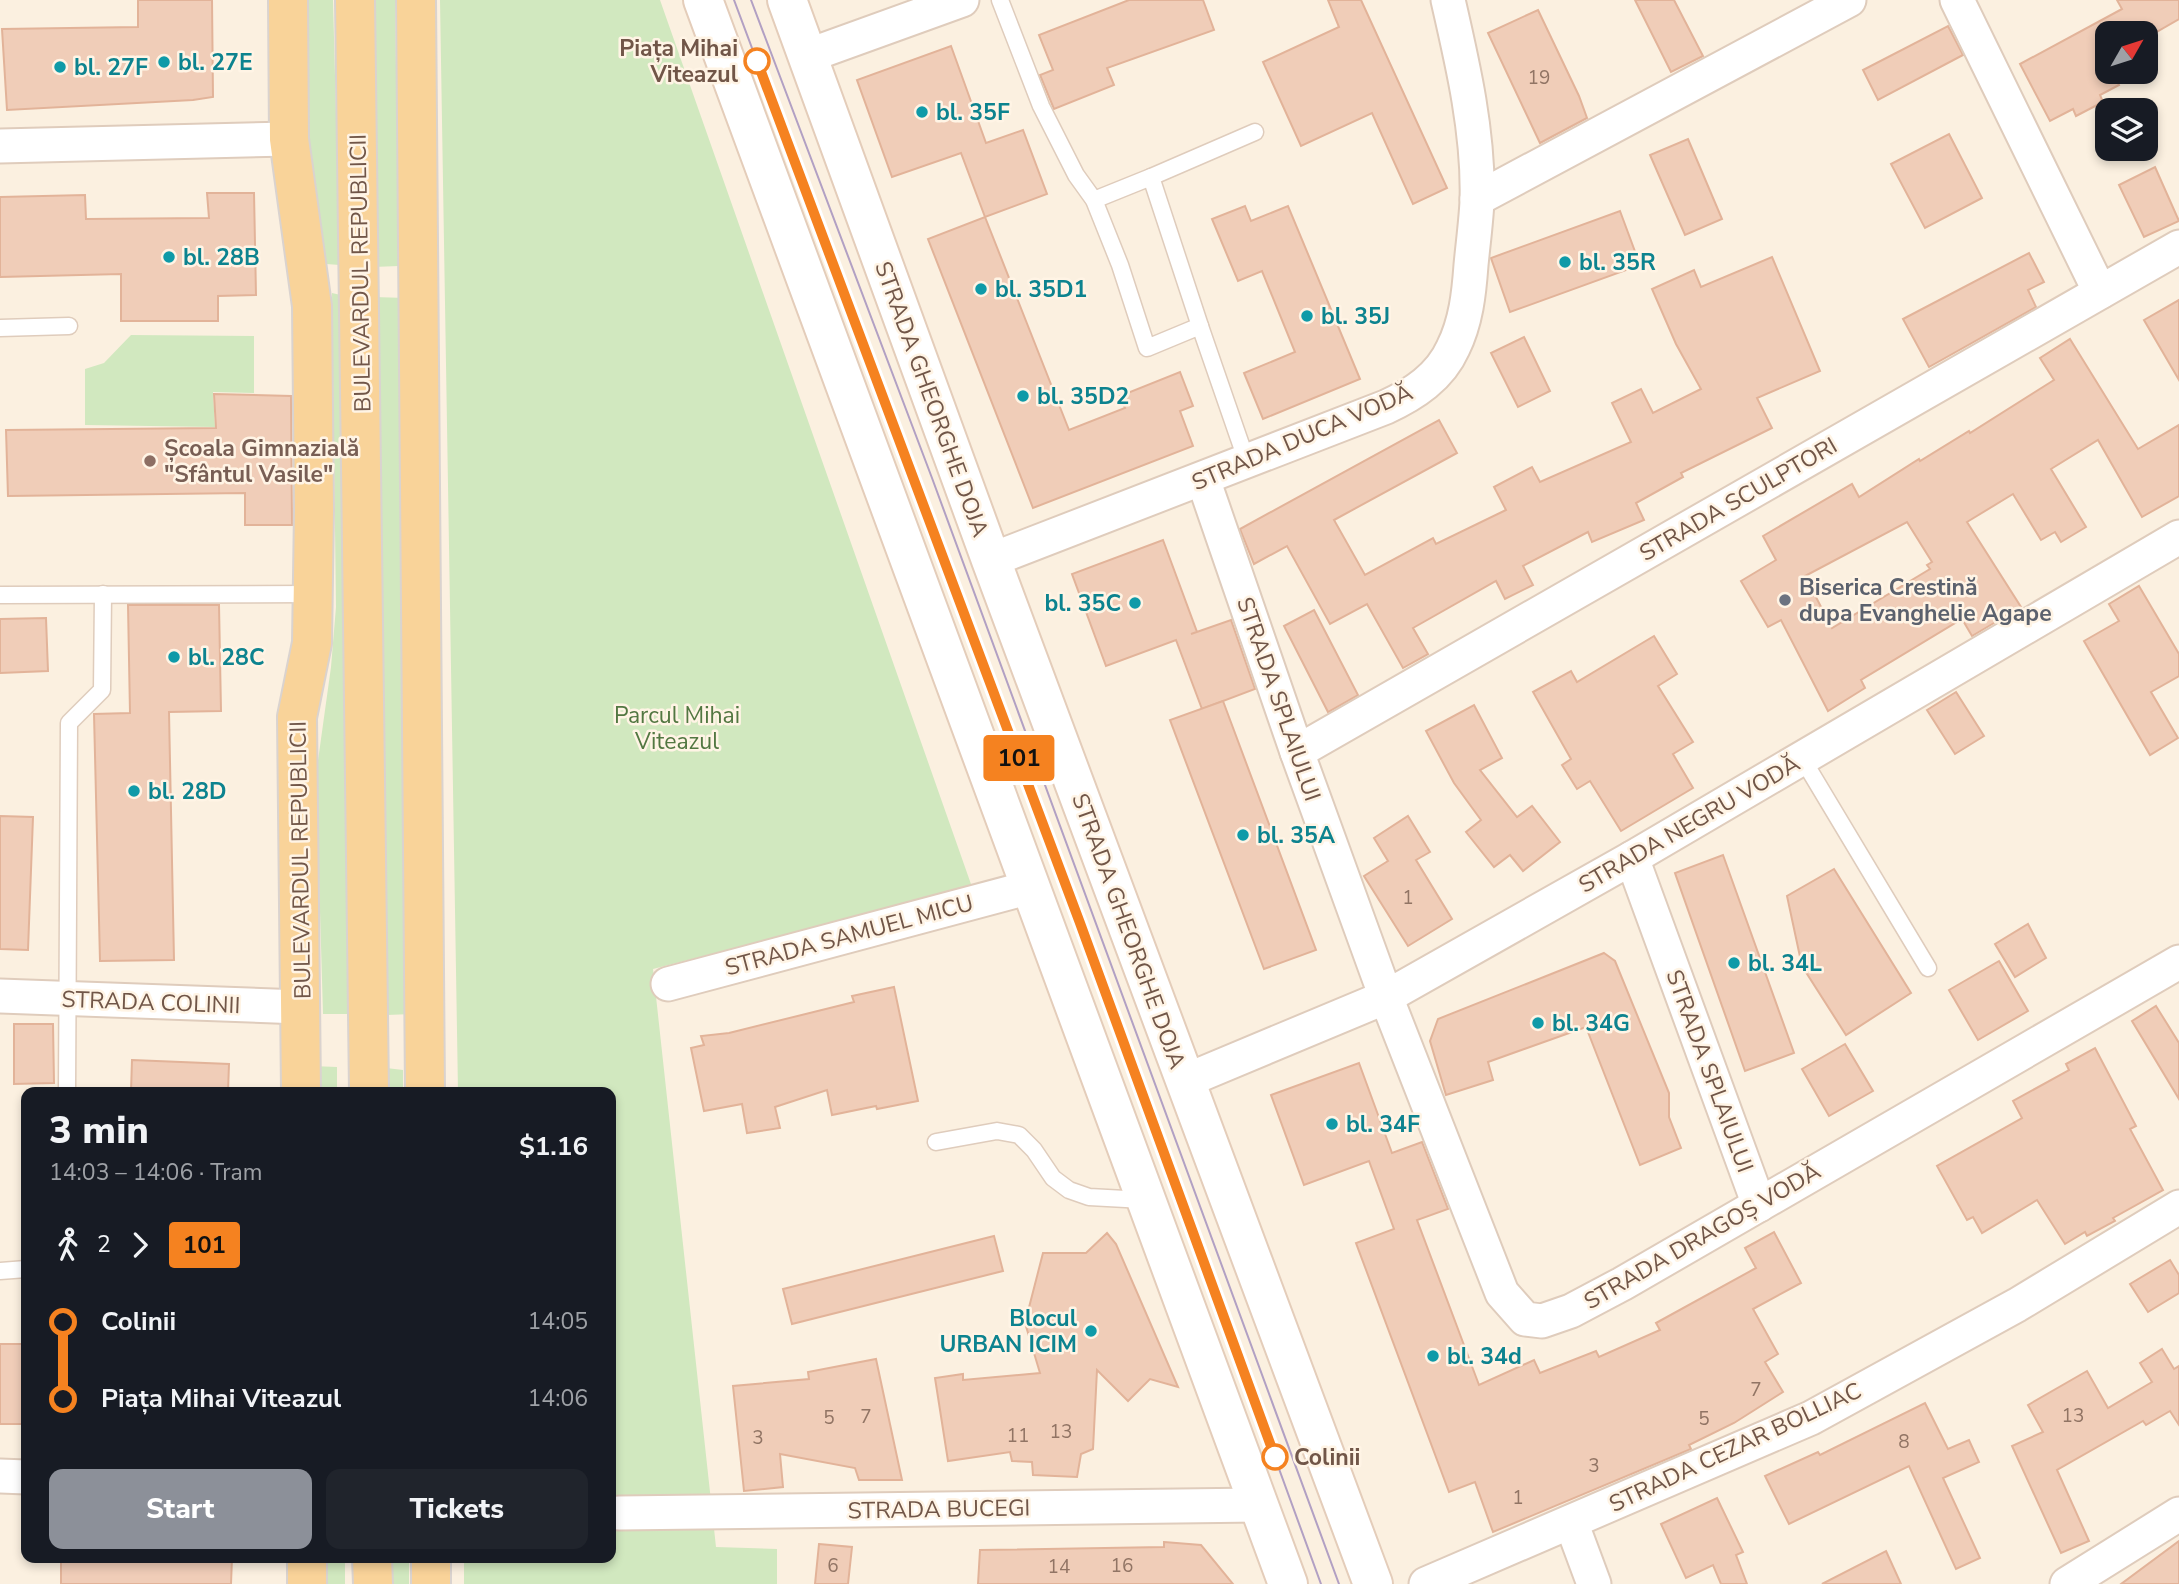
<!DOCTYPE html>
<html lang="en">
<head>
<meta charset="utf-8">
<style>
	body { margin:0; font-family:"Nunito Sans",sans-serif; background:#20242c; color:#f1f3f6; height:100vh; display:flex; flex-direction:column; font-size:26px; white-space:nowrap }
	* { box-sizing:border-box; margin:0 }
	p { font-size:23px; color:#9ea1a6 }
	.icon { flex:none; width:38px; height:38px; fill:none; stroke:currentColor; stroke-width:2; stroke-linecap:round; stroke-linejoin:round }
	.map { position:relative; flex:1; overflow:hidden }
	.sheet { position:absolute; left:21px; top:1087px; width:595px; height:476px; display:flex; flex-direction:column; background:#171b24; border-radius:14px; box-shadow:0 4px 10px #0003 }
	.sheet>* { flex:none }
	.badge { padding:0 14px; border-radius:5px; font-size:24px; line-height:46px }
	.needle { width:46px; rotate:51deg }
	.tools { position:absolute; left:2095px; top:21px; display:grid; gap:14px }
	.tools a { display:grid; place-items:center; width:63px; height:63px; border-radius:14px; background:#171b24; box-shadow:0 4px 10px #0003; font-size:35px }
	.map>.badge { position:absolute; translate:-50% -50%; box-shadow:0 0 0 4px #fff }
	.legs { display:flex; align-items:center; gap:10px; height:77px; padding:0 28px; font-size:23px }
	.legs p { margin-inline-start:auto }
	.overview { display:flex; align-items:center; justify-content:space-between; height:119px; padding:0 28px }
	h1 { font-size:38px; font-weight:800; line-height:52px }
	.button { display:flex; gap:14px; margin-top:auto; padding:14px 28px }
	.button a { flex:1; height:80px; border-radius:14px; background:#8c9099; color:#fff; font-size:28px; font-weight:800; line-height:80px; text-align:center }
	.button a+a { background:#20242c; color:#f1f3f6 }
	ul { padding:0 28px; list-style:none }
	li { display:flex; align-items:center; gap:24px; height:77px; font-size:26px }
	li i { display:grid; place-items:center; width:10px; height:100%; margin:0 9px; background:currentColor }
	li i::after { content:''; width:18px; height:18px; margin:-9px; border:5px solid; border-radius:50%; background:#171b24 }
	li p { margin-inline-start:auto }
	li:first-child i { background:linear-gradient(#0000 50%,currentColor 0) }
	li:last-child i { background:linear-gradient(currentColor 50%,#0000 0) }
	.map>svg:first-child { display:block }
</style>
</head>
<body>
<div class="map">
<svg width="2179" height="1584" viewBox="0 0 2179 1584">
	<rect width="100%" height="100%" fill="#fbf0e0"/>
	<g fill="#d1e8bf">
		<path d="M 304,0 L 333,0 L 340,265 L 326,264 L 311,156 L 304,85 Z"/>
		<path d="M 370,0 L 395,0 L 399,266 L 373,267 Z"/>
		<path d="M 440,0 L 660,0 L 972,887 L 653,969 L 716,1547 L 777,1549 L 777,1584 L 464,1584 L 464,1558 L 611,1558 L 611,1092 L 458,1092 Z"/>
		<path d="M 332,293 L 345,296 L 350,1014 L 323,1014 L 316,775 L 331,667 L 336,607 Z"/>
		<path d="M 374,297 L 406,298 L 412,1014 L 387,1015 Z"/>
		<path d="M 131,335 L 254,336 L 254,393 L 213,392 L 215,427 L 85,425 L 85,369 L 104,363 Z"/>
		<path d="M 312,1066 L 337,1067 L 337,1092 L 313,1092 Z"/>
		<path d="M 378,1067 L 403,1070 L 403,1092 L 378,1092 Z"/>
		<path d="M 320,1558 L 345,1558 L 345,1584 L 321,1584 Z"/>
		<rect x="381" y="1558" width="28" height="26"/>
	</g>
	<g fill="#f0cdb8" stroke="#e2b399" stroke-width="2" fill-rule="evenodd">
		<path d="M 138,0 L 212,0 L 213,97 L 193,100 L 7,110 L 2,29 L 138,27 Z"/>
		<path d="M 1129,0 L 1203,0 L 1214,30 L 1107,68 L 1114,85 L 1054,109 L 1040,75 L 1053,70 L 1039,35 Z"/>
		<path d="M 1328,0 L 1361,0 L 1447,188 L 1413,204 L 1372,113 L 1301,146 L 1263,62 L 1339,27 Z"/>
		<path d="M 1635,0 L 1674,0 L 1703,56 L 1671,72 Z"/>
		<path d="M 2117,0 L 2179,0 L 2179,19 L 2146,38 L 2146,33 L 2107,33 L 2107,72 L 2112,72 L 2119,85 L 2100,95 L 2103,102 L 2076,116 L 2073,109 L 2050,121 L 2020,64 L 2122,9 Z"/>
		<path d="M 1538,10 L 1579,96 L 1587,118 L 1540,143 L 1488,33 Z"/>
		<path d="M 1948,26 L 1963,55 L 1878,100 L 1863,70 Z"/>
		<path d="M 951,46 L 986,143 L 1023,130 L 1047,194 L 985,217 L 961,153 L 892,177 L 857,80 Z"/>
		<path d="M 1949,134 L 1982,198 L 1925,228 L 1891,164 Z"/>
		<path d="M 1688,139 L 1722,219 L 1685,235 L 1650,155 Z"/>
		<path d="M 2155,167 L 2179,221 L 2144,237 L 2119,185 Z"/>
		<path d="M 207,193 L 254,193 L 256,295 L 218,296 L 218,321 L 121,321 L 121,274 L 0,277 L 0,197 L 85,195 L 86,219 L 209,218 Z"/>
		<path d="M 1245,206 L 1251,221 L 1288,206 L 1360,379 L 1263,419 L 1244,373 L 1295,352 L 1262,271 L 1238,281 L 1212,219 Z"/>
		<path d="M 1620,211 L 1640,265 L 1510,312 L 1491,258 Z"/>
		<path d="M 985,217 L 1069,430 L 1125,408 L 1120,396 L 1180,372 L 1193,406 L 1180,411 L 1193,446 L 1033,508 L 928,239 Z"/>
		<path d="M 2029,253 L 2044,282 L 2028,290 L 2036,307 L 1929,367 L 1903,319 Z"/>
		<path d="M 1772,257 L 1820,371 L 1757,398 L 1772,428 L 1681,473 L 1683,477 L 1636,503 L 1644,520 L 1592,542 L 1588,532 L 1523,566 L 1533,585 L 1505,599 L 1496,581 L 1413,628 L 1428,654 L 1403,668 L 1367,604 L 1330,624 L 1287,546 L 1254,564 L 1240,529 L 1439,420 L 1457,453 L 1334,520 L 1365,575 L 1433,538 L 1436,544 L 1506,510 L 1494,487 L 1532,467 L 1540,482 L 1631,442 L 1612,403 L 1641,389 L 1653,413 L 1701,389 L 1676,344 L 1652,289 L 1694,270 L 1701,287 Z"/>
		<path d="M 2179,300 L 2179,380 L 2144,320 Z"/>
		<path d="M 1524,337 L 1550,391 L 1518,407 L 1491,353 Z"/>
		<path d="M 2070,339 L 2138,449 L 2179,425 L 2179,496 L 2142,517 L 2098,440 L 2051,469 L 2086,527 L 2061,542 L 2055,532 L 2041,540 L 2013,494 L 1967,522 L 2021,607 L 1972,636 L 1962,619 L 1861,680 L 1865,688 L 1828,711 L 1781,620 L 1768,627 L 1741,581 L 1776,560 L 1763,536 L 1852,484 L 1859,497 L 1919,459 L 1920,461 L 1969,431 L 1970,433 L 2054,380 L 2040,358 ZM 1907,522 L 1932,562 L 1927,565 L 1930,569 L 1832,628 L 1805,576 Z"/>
		<path d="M 214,394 L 291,396 L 292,525 L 245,525 L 245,493 L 8,496 L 6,430 L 216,428 Z"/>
		<path d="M 1163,540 L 1197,632 L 1191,634 L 1231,620 L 1255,689 L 1202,709 L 1176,640 L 1106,666 L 1072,574 Z"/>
		<path d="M 2139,586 L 2179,654 L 2179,676 L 2151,692 L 2178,738 L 2150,755 L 2084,641 L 2119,621 L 2109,604 Z"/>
		<path d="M 128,605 L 219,605 L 221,711 L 169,712 L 174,960 L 100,961 L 94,714 L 130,713 Z"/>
		<path d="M 1314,610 L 1358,695 L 1328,712 L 1284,626 Z"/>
		<path d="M 46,618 L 48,671 L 0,673 L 0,619 Z"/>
		<path d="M 1654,636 L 1677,674 L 1658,686 L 1693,742 L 1673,754 L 1693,788 L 1621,831 L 1590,781 L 1577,789 L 1562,765 L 1571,759 L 1533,692 L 1571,671 L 1577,682 Z"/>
		<path d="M 1956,692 L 1984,736 L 1955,754 L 1927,710 Z"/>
		<path d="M 1223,701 L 1316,950 L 1264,969 L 1170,720 Z"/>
		<path d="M 1474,705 L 1502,758 L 1480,770 L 1517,817 L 1532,806 L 1560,842 L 1523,871 L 1510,855 L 1494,867 L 1466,832 L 1481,820 L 1454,783 L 1426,731 Z"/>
		<path d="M 0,816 L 33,817 L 28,950 L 0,949 Z"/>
		<path d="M 1408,816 L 1430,852 L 1416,860 L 1452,919 L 1408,946 L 1364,876 L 1388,861 L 1374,838 Z"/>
		<path d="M 1723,855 L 1794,1053 L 1745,1071 L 1675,873 Z"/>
		<path d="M 1834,869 L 1911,993 L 1846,1035 L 1802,966 L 1787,896 Z"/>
		<path d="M 2028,924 L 2046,958 L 2015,977 L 1995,944 Z"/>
		<path d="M 1604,953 L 1615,961 L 1669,1093 L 1669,1117 L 1681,1148 L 1640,1165 L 1586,1027 L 1488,1062 L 1493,1080 L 1446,1095 L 1430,1041 L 1438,1019 Z"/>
		<path d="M 1999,961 L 2028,1011 L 1978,1040 L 1949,990 Z"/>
		<path d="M 894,987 L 918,1101 L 877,1109 L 876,1106 L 832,1115 L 827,1090 L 775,1107 L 780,1128 L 747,1133 L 742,1104 L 704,1111 L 691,1048 L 704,1045 L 701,1036 L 729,1033 L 854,1002 L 852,996 Z"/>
		<path d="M 2156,1006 L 2179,1043 L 2179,1099 L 2132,1021 Z"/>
		<path d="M 14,1024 L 53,1024 L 54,1083 L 14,1084 Z"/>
		<path d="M 1845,1044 L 1873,1091 L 1829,1116 L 1802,1069 Z"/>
		<path d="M 2095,1048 L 2136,1126 L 2130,1129 L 2163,1190 L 2113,1218 L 2115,1221 L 2087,1236 L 2085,1232 L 2065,1244 L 2037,1200 L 1982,1233 L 1973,1217 L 1967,1220 L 1937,1166 L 2022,1118 L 2013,1101 L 2069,1070 L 2066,1064 Z"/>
		<path d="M 132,1060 L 229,1064 L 228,1092 L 131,1092 Z"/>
		<path d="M 1359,1063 L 1392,1153 L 1422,1142 L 1448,1209 L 1417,1220 L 1479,1385 L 1534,1360 L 1540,1373 L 1596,1351 L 1599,1357 L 1660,1330 L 1656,1323 L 1756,1268 L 1745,1248 L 1774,1232 L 1801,1283 L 1753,1309 L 1778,1354 L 1765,1362 L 1783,1392 L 1734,1423 L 1689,1445 L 1691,1449 L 1493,1532 L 1475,1482 L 1449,1492 L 1356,1243 L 1394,1229 L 1369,1161 L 1304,1185 L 1271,1095 Z"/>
		<path d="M 1107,1233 L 1116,1244 L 1178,1387 L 1150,1379 L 1128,1401 L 1097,1370 L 1093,1449 L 1081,1454 L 1077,1477 L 1033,1475 L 1032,1462 L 1012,1461 L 1010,1452 L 948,1461 L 935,1378 L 963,1374 L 963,1380 L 1040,1373 L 1025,1323 L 1043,1253 L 1086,1253 Z"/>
		<path d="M 994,1236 L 1003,1271 L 792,1324 L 783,1289 Z"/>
		<path d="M 2170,1260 L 2179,1275 L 2179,1293 L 2148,1312 L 2130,1284 Z"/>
		<rect x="0" y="1344" width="26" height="80"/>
		<path d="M 2162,1349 L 2174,1369 L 2179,1366 L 2179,1425 L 2170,1411 L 2146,1425 L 2143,1421 L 2057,1470 L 2089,1541 L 2061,1553 L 2012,1446 L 2043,1432 L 2028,1405 L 2087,1371 L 2108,1408 L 2152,1382 L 2140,1363 Z"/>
		<path d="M 876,1359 L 902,1480 L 859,1480 L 855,1468 L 780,1454 L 783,1487 L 744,1491 L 733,1386 L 809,1379 L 808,1372 Z"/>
		<path d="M 1925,1403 L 1948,1449 L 1969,1440 L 1979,1462 L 1943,1478 L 1980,1558 L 1956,1569 L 1909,1466 L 1789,1524 L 1765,1476 L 1818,1452 L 1820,1455 Z"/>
		<path d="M 1717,1498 L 1743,1552 L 1736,1555 L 1747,1584 L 1721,1584 L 1713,1565 L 1686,1578 L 1661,1524 Z"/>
		<path d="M 2179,1541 L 2179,1584 L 2121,1584 Z"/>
		<path d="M 1164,1542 L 1201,1545 L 1233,1584 L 978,1584 L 980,1550 L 1164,1547 Z"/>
		<path d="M 819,1544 L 852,1547 L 848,1584 L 815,1584 Z"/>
		<path d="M 1886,1551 L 1901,1584 L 1822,1584 Z"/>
		<path d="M 61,1558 L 232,1558 L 231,1584 L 61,1584 Z"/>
	</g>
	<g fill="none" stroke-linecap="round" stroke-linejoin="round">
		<g stroke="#dfccbc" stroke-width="19">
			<g id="lane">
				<path d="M 1000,0 L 1041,106 L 1076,175 L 1094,200 L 1120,265 L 1147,348 L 1200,326 L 1247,462"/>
				<path d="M 1151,177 L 1255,132"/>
				<path d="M 1094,200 L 1151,177 L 1200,326"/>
				<path d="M 0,328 L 69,326"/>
				<path d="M 0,595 L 313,594"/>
				<path d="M 1802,758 L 1928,968"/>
				<path d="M 67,1092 L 69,723 L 102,690 L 103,594"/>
				<path d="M 936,1142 L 997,1131 L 1019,1135 L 1034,1150 L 1053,1178 L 1069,1190 L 1089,1197 L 1144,1200"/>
				<path d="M 0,1271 L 26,1269"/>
			</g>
		</g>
		<g stroke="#dfccbc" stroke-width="37">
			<g id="street">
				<path d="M 1957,0 L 2100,292"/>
				<path d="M 807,56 L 962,0"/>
				<path d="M 0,146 L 289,139"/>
				<path d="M 1477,199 L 1849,0"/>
				<path d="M 1203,479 L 1297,752 L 1386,997 L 1502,1293 L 1525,1319 L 1542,1321 L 1571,1311 L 1622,1284 L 2179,962"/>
				<path d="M 991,560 L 1386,407 C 1414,394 1440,377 1453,348 C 1466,322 1469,293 1471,265 C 1473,244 1476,222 1477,201 C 1479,134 1463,65 1448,0"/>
				<path d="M 1297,752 L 2179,247"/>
				<path d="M 1632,858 L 1759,1205"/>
				<path d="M 668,984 L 1031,887"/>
				<path d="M 0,996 L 301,1007"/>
				<path d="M 1185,1081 L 1386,997 L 1632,858 L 2179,537"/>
				<path d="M 0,1476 L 26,1477"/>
				<path d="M 619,1513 L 1259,1505"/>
				<path d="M 1571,1522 L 1594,1584"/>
				<path d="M 1426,1584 L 1811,1418 L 2017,1305 L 2179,1207"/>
				<path d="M 2067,1584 L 2179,1514"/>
			</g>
		</g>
		<g stroke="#e4cdba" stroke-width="42">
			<g id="secondary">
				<path d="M 703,0 L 1288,1584"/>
				<path d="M 787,0 L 991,560 L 1373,1584"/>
			</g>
		</g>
		<g stroke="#dad3cf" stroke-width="42">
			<g id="primary">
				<path d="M 288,0 L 289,139 L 312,306 L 314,510 L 312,643 L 297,717 L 301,1092"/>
				<path d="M 355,0 L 369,1092"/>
				<path d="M 416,0 L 425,1092"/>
				<path d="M 307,1558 L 307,1584"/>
				<path d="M 372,1558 L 373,1584"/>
				<path d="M 431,1558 L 431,1584"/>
			</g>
		</g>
		<use href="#lane" stroke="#fff" stroke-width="16"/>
		<use href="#street" stroke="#fff" stroke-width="33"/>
		<use href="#secondary" stroke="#fff" stroke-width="38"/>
		<use href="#primary" stroke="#f9d399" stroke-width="38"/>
		<g stroke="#b2a0c3" stroke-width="2">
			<path d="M 734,0 L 1080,923 L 1321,1584"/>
			<path d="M 751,0 L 932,478 L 1339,1584"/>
		</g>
	</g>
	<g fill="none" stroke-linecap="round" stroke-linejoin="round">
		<g stroke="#fff" stroke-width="16">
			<path id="line-1" d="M 757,61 L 1080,923 L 1275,1457"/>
		</g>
		<use href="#line-1" stroke="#f58220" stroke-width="10"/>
	</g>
	<g fill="#fff" stroke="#f58220" stroke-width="3.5">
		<circle cx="757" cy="61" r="12"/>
		<circle cx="1275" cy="1457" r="12"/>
	</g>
	<g fill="#0f9aa8" stroke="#fff4e5" stroke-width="2.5">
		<circle cx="164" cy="62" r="7"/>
		<circle cx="60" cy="67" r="7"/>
		<circle cx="922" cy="112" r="7"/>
		<circle cx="169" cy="257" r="7"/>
		<circle cx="1565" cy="262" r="7"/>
		<circle cx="981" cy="289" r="7"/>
		<circle cx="1307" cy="316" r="7"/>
		<circle cx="1023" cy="396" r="7"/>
		<circle cx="1135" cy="603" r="7"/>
		<circle cx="174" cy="657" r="7"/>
		<circle cx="134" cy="791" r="7"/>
		<circle cx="1243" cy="835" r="7"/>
		<circle cx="1734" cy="963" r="7"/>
		<circle cx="1538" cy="1023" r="7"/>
		<circle cx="1332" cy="1124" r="7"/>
		<circle cx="1091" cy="1331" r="7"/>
		<circle cx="1433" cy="1356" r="7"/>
	</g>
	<circle fill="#8d6e63" stroke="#fff4e5" stroke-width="2.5" cx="150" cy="461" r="7"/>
	<circle fill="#6b7280" stroke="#fff4e5" stroke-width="2.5" cx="1785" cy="600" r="7"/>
	<g text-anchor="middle" stroke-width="5" stroke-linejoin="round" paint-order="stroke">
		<g font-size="19" fill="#917464">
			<text x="1539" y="84">19</text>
			<text x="1408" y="904">1</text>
			<text x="1756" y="1396">7</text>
			<text x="2073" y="1422">13</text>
			<text x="866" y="1423">7</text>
			<text x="829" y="1424">5</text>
			<text x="1704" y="1425">5</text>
			<text x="1061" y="1438">13</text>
			<text x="1018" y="1442">11</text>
			<text x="758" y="1444">3</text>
			<text x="1904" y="1448">8</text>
			<text x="1594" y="1472">3</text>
			<text x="1518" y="1504">1</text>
			<text x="833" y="1572">6</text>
			<text x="1122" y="1572">16</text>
			<text x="1059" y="1573">14</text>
		</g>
		<g font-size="23" font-weight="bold" fill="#715648" stroke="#fff4e5" text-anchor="end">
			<text x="738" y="56">Piața Mihai<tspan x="738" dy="26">Viteazul</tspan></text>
			<text x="1294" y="1465" text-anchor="start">Colinii</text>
		</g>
		<g font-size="23" font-weight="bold" fill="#0d838f" stroke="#fff4e5" text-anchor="start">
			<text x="178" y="70">bl. 27E</text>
			<text x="74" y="75">bl. 27F</text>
			<text x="936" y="120">bl. 35F</text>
			<text x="183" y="265">bl. 28B</text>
			<text x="1579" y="270">bl. 35R</text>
			<text x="995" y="297">bl. 35D1</text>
			<text x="1321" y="324">bl. 35J</text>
			<text x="1037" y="404">bl. 35D2</text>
			<text x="1121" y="611" text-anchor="end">bl. 35C</text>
			<text x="188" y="665">bl. 28C</text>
			<text x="148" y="799">bl. 28D</text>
			<text x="1257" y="843">bl. 35A</text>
			<text x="1748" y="971">bl. 34L</text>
			<text x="1552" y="1031">bl. 34G</text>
			<text x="1346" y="1132">bl. 34F</text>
			<text x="1077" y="1326" text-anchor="end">Blocul<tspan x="1077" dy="26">URBAN ICIM</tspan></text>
			<text x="1447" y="1364">bl. 34d</text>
		</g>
		<g font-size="23" fill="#715648" stroke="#fff4e5">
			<text transform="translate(360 273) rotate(-91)" y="8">BULEVARDUL REPUBLICII</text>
			<text transform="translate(932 399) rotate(70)" y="8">STRADA GHEORGHE DOJA</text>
			<text transform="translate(1302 437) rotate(-23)" y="8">STRADA DUCA VODĂ</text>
			<text transform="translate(1738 499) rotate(-30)" y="8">STRADA SCULPTORI</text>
			<text transform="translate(1279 699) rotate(71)" y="8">STRADA SPLAIULUI</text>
			<text transform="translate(1689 824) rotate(-30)" y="8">STRADA NEGRU VODĂ</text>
			<text transform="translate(300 860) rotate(-91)" y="8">BULEVARDUL REPUBLICII</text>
			<text transform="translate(1129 931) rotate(70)" y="8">STRADA GHEORGHE DOJA</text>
			<text transform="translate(849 935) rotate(-15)" y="8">STRADA SAMUEL MICU</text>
			<text transform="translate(151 1002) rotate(2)" y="8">STRADA COLINII</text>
			<text transform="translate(1710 1071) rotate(70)" y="8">STRADA SPLAIULUI</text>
			<text transform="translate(1702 1236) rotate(-30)" y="8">STRADA DRAGOȘ VODĂ</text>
			<text transform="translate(1735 1447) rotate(-25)" y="8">STRADA CEZAR BOLLIAC</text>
			<text transform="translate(939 1509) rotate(-1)" y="8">STRADA BUCEGI</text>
		</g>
		<g font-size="23" font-weight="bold" fill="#785e54" stroke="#fff4e5" text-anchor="start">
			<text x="164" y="456">Școala Gimnazială<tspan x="164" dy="26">"Sfântul Vasile"</tspan></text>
		</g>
		<g font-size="23" font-weight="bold" fill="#5b616d" stroke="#fff4e5" text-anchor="start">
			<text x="1799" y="595">Biserica Crestină<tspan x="1799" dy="26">dupa Evanghelie Agape</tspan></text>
		</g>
		<g font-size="23" fill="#527741" stroke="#fff4e5">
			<text x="677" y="723">Parcul Mihai<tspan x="677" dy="26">Viteazul</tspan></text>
		</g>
	</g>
</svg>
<div class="tools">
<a><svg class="needle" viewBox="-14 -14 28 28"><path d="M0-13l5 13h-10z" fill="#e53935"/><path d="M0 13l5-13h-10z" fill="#9ea1a6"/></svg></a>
<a><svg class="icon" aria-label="layers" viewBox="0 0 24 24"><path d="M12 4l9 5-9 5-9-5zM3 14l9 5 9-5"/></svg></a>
</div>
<b class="badge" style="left:1019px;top:758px;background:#f58220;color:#111">101</b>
<section class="sheet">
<div class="overview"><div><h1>3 min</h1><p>14:03 – 14:06 · Tram</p></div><b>$1.16</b></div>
<div class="legs"><svg class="icon" aria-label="walk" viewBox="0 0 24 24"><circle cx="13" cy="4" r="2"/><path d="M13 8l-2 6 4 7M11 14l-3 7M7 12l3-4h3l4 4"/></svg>2<svg class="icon" aria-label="forward" viewBox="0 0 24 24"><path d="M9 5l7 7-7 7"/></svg><b class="badge" style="background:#f58220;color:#111">101</b></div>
<ul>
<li><i style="color:#f58220"></i><b>Colinii</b><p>14:05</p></li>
<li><i style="color:#f58220"></i><b>Piața Mihai Viteazul</b><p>14:06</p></li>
</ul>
<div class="button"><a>Start</a><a>Tickets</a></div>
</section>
</div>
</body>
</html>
